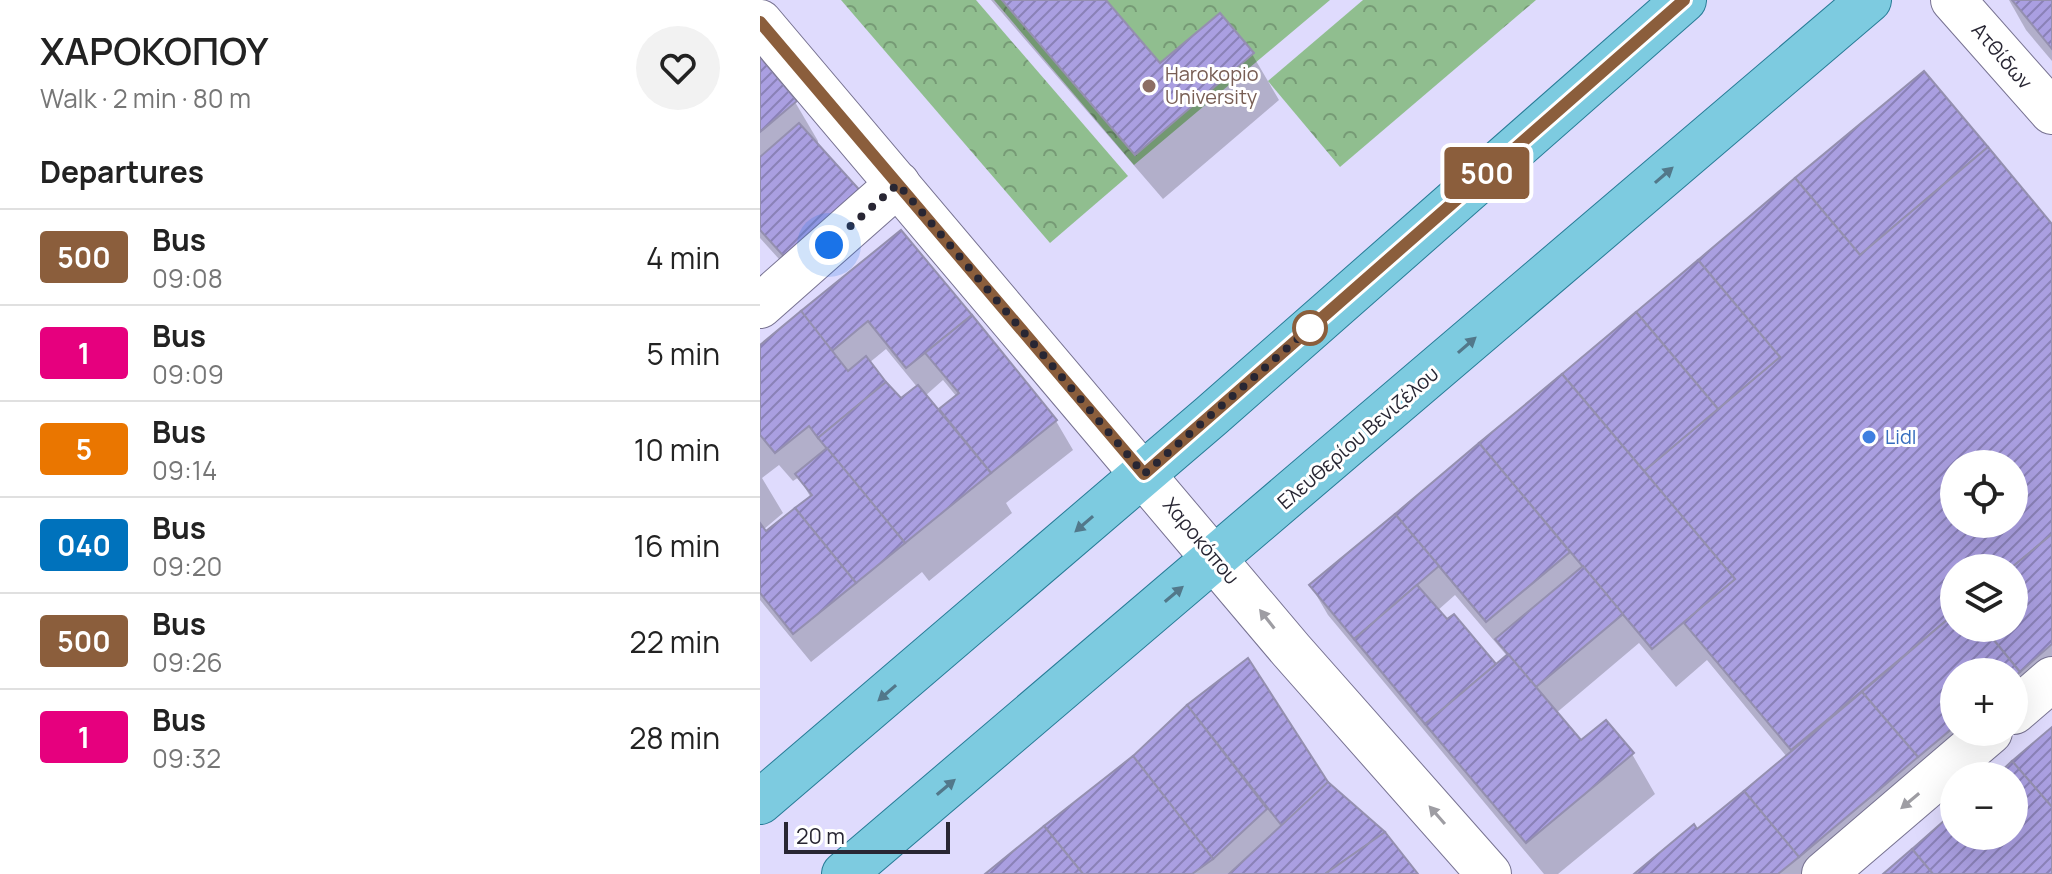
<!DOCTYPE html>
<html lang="en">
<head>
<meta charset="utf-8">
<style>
	body { margin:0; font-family:Manrope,sans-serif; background:#f2f2f2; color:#222; height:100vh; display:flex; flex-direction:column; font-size:30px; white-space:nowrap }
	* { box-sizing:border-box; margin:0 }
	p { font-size:26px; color:#767676 }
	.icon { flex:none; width:44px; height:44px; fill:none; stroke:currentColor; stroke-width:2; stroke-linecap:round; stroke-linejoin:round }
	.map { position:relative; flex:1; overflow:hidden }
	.side { display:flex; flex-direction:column; background:#fff; width:760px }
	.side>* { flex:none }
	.badge { padding:0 16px; border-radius:6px; font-size:28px; line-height:52px }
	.controls { position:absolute; left:1180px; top:450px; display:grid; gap:16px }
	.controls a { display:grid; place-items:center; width:88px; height:88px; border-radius:50%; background:#fff; box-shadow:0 8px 32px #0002; font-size:40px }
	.scale { position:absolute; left:24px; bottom:20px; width:166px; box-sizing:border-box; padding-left:8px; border:4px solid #282633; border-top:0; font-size:22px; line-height:28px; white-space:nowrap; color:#282633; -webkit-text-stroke:6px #fff; paint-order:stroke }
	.you { position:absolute; width:40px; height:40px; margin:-20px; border:6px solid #fff; border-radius:50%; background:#1a73e8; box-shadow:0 0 0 12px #1a73e833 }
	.map>.badge { position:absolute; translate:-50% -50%; box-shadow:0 0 0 4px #fff }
	h2 { padding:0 40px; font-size:30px; line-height:72px }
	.round { display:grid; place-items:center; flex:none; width:84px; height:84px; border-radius:42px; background:#f2f2f2 }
	.head { display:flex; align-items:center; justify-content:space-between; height:136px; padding:0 40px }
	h1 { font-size:38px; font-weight:600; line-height:60px }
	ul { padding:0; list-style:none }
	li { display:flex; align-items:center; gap:24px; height:96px; padding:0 40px; border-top:2px solid #e0e0e0 }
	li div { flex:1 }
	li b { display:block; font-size:30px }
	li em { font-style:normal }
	li .badge { min-width:88px; font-weight:700; text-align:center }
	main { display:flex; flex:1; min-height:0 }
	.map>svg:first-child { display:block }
</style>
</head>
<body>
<main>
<section class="side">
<div class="head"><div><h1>ΧΑΡΟΚΟΠΟΥ</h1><p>Walk · 2 min · 80 m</p></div><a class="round"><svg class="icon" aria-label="heart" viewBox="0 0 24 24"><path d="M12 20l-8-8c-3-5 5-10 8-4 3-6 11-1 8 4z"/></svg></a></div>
<h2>Departures</h2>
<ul>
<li><span class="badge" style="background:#8b5e3c;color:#fff">500</span><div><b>Bus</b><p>09:08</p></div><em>4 min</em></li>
<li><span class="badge" style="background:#e6007e;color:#fff">1</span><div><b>Bus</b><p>09:09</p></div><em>5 min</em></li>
<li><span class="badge" style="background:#ea7600;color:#fff">5</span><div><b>Bus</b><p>09:14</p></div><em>10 min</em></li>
<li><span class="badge" style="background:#0072bc;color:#fff">040</span><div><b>Bus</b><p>09:20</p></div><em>16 min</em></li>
<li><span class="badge" style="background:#8b5e3c;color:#fff">500</span><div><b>Bus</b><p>09:26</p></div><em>22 min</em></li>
<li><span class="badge" style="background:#e6007e;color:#fff">1</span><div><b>Bus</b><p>09:32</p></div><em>28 min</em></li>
</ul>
</section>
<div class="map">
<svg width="1292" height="874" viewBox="0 0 1292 874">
	<defs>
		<pattern id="park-crowns" width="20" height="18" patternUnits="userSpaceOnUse" patternTransform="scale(2)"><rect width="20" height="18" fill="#90be8f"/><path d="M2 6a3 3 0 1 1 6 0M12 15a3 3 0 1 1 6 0" fill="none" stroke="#769a75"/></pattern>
		<pattern id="building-hatch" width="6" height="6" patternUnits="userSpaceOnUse" patternTransform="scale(2)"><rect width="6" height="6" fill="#aa9fe1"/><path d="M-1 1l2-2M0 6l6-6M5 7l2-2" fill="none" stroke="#8a81b7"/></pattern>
	</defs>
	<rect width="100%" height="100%" fill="#dfdbfd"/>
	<g fill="url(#park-crowns)">
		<path d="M 81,0 L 216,0 L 368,176 L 290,243 Z"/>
		<path d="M 234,0 L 570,0 L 374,165 Z"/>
		<path d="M 603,0 L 776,0 L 580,167 L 508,81 Z"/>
	</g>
	<g fill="#0003" fill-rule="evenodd">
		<path d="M 231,0 L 343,0 L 400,66 L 492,54 L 519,100 L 403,199 Z"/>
		<path d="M 1249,0 L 1292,0 L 1292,61 L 1266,30 Z"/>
		<path d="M 0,60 L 35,102 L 58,141 L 47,290 L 0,238 Z"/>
		<path d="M 1164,74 L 1292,227 L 1292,685 L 1254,717 L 1254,672 L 1194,672 L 1194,732 L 1236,732 L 1069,874 L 877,874 L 937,832 L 1027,757 L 947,660 L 916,687 L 879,643 L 795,714 L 820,743 L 872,754 L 895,794 L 798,874 L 784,874 L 568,615 L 551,586 ZM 1194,464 L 1254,464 L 1254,524 L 1194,524 ZM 1194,568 L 1254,568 L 1254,628 L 1194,628 ZM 695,595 L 748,657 L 736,667 L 693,617 L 687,622 L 677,611 Z"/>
		<path d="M 141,233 L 296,421 L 313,450 L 246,503 L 252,513 L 169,581 L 162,572 L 51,662 L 0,600 L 0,349 ZM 126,349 L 158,388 L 140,401 L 109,363 ZM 183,380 L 197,397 L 182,410 L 185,421 L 165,396 ZM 19,465 L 33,481 L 39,477 L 51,498 L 6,534 L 3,530 L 23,513 L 2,478 Z"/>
		<path d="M 488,661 L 567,784 L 655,874 L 230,874 Z"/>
	</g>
	<g fill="url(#building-hatch)" stroke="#948faf" stroke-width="2" fill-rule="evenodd">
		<path d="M 242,0 L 346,0 L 400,63 L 460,13 L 494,53 L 375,155 Z"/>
		<path d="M 1252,0 L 1292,0 L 1292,49 Z"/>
		<path d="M 0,57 L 37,101 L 0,132 Z"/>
		<path d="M 1164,71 L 1228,147 L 1100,255 L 1035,178 Z"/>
		<path d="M 39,123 L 104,195 L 29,262 L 0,230 L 0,157 Z"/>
		<path d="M 1228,147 L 1292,224 L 1292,534 L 1251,568 L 1194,568 L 1194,614 L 1031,750 L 923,622 L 975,579 L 884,471 L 1020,357 L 938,260 L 1035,178 L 1100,255 ZM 1194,464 L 1254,464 L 1254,524 L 1194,524 Z"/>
		<path d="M 141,230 L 212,315 L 146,368 L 108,321 L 72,351 L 41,311 Z"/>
		<path d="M 938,260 L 1020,357 L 958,409 L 876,312 Z"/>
		<path d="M 41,311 L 88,371 L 106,356 L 126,382 L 58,438 L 49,426 L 15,453 L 0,435 L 0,345 Z"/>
		<path d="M 876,312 L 958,409 L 884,471 L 802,374 Z"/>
		<path d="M 212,315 L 297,420 L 231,473 L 179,409 L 199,393 L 165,353 Z"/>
		<path d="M 802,374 L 975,579 L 892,649 L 719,443 Z"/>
		<path d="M 126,382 L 141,398 L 158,385 L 231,473 L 145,543 L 58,438 Z"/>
		<path d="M 719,443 L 810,552 L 726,622 L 635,514 Z"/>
		<path d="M 67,448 L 145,543 L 96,583 L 35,508 L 52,495 L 35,474 Z"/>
		<path d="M 35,508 L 96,583 L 33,634 L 0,593 L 0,523 L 6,531 Z"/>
		<path d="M 635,514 L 679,566 L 594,639 L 549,585 Z"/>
		<path d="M 1292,534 L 1292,644 L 1260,672 L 1224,628 L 1254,628 L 1254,568 L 1251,568 Z"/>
		<path d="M 823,566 L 863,614 L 776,687 L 735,639 Z"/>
		<path d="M 657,585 L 687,619 L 694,614 L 736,664 L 665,724 L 594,639 Z"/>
		<path d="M 1194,614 L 1194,628 L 1224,628 L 1260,672 L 1254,677 L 1254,672 L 1194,672 L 1194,727 L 1158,757 L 1102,692 Z"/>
		<path d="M 748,654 L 821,740 L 846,720 L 874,753 L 766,843 L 665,724 Z"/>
		<path d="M 488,658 L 568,782 L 522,826 L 427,705 Z"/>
		<path d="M 1102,692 L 1158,757 L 1039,857 L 984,791 Z"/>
		<path d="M 427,705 L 507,809 L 453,859 L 373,756 Z"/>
		<path d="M 1292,727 L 1292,807 L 1252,761 Z"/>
		<path d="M 373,756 L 453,859 L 432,874 L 323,874 L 284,826 Z"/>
		<path d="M 1252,761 L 1292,807 L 1292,874 L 1173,874 L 1152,849 L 1194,812 L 1194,836 L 1254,836 L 1254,776 L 1236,776 Z"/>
		<path d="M 568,782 L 625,832 L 565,874 L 469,874 Z"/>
		<path d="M 984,791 L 1039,857 L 1018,874 L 874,874 L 934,824 L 937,829 Z"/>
		<path d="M 284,826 L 323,874 L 225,874 Z"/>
		<path d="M 625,832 L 658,874 L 565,874 Z"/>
		<path d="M 1152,849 L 1173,874 L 1123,874 Z"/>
	</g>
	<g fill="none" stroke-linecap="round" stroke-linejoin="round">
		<g stroke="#777291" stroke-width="46">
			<g id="street">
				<path d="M 1193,0 L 1292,112"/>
				<path d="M 0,306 L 138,184"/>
				<path d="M 1254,712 L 1292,679"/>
				<path d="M 1064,874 L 1230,732"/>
			</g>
		</g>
		<g stroke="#777291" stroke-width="46">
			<path id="secondary" d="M 0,22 L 531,650 L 729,874"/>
		</g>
		<g stroke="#277b96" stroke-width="46">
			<g id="primary">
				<path d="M 0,802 L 451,416 L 924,0"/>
				<path d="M 84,874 L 1109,0"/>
			</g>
		</g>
		<use href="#street" stroke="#fff" stroke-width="44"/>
		<use href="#secondary" stroke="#fff" stroke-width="44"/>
		<use href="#primary" stroke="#7dcbe0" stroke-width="44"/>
	</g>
	<defs><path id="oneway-solid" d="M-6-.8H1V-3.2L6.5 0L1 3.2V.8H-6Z" transform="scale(2)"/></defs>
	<g fill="#52788a">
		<use href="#oneway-solid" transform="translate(904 175) rotate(-41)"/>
		<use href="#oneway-solid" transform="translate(707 345) rotate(-41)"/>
		<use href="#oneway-solid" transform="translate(324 524) rotate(139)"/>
		<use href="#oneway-solid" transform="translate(414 594) rotate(-40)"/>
		<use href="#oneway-solid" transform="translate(127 693) rotate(139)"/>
		<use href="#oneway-solid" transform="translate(186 787) rotate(-40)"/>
	</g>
	<g fill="#9e9da3">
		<use href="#oneway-solid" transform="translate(507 619) rotate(-128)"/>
		<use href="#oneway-solid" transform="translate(1150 801) rotate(140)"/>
		<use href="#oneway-solid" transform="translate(677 815) rotate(-131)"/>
	</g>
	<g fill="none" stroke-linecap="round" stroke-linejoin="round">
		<g stroke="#fff" stroke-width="18">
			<path id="line" d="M 0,22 L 384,474 L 924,0"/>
		</g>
		<use href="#line" stroke="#8b5e3c" stroke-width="12"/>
		<path stroke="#282633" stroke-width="8" stroke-dasharray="0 14.4" d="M 69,245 L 138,184 L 384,474 L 550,328"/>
	</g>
	<circle fill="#8d6e63" stroke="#fff" stroke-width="3" cx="389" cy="86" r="8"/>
	<circle fill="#fff" stroke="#8b5e3c" stroke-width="4" cx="550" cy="328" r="16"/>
	<circle fill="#3f7fe0" stroke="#fff" stroke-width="3" cx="1109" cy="437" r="8"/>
	<g text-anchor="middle" stroke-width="6" stroke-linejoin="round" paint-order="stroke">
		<g font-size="20" fill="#282633" stroke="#fff">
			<text transform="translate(1242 56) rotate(49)" y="7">Ατθίδων</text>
			<text transform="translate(598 438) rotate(-41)" y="7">Ελευθερίου Βενιζέλου</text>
			<text transform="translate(441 541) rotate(50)" y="7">Χαροκόπου</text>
		</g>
		<g font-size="20" fill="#785e54" stroke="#fff" text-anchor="start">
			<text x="405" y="81">Harokopio<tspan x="405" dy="23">University</tspan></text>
		</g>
		<g font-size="20" fill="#366cbe" stroke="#fff" text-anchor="start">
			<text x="1125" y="444">Lidl</text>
		</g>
	</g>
</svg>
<div class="controls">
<a><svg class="icon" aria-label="locate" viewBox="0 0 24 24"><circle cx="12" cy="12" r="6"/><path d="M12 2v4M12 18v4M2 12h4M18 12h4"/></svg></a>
<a><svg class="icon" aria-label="layers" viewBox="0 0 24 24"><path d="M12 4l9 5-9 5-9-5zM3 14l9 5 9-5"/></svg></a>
<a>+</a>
<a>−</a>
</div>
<div class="scale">20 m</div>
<div class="you" style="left:69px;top:245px"></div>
<b class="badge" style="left:727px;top:173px;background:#8b5e3c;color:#fff">500</b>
</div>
</main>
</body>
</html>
